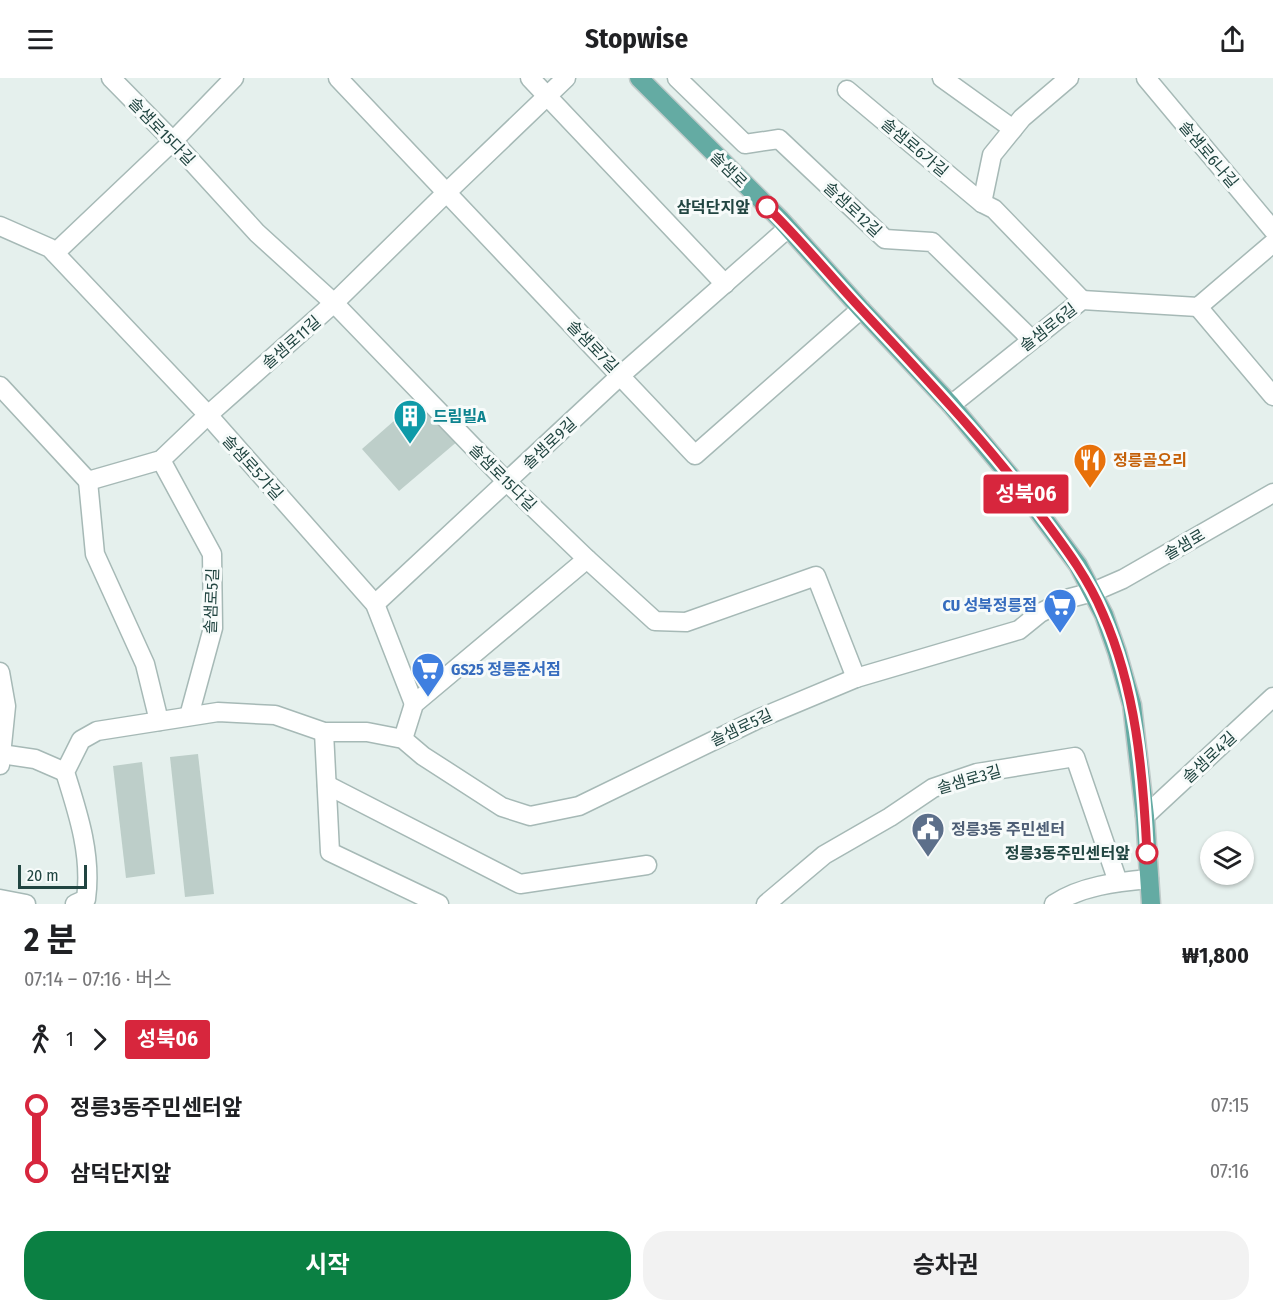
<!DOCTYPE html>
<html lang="ko">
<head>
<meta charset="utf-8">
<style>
	body { margin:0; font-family:"Fira Sans Condensed","Noto Sans KR",sans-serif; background:#f2f2f2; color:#202124; height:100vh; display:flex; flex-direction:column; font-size:22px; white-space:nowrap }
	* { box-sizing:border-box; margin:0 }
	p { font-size:20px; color:#757577 }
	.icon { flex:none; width:33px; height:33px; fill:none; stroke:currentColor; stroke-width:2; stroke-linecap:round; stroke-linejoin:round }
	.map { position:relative; height:826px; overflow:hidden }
	.panel { display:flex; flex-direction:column; background:#fff; flex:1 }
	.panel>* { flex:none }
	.badge { padding:0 12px; border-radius:4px; font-size:21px; line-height:39px }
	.buttons { position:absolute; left:1200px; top:753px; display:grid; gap:12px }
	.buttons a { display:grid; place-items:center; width:54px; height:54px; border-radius:50%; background:#fff; box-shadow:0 2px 4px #0004; font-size:30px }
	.scale { position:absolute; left:18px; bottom:15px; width:69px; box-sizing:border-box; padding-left:6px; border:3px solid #214541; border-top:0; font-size:16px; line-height:21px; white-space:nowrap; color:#214541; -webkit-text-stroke:4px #f7fbfa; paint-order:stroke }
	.map>.badge { position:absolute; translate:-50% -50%; box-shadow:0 0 0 3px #fff }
	.legs { display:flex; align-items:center; gap:9px; height:66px; padding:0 24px; font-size:20px }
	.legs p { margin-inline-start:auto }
	.headline { display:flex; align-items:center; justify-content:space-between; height:102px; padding:0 24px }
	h1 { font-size:33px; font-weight:700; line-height:45px }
	.primary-button { display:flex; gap:12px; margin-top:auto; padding:12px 24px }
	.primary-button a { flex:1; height:69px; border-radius:24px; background:#0b8043; color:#fff; font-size:24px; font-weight:700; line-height:69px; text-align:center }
	.primary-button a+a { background:#f2f2f2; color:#202124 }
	ul { padding:0 24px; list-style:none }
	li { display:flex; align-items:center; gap:21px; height:66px; font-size:22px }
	li i { display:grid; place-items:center; width:9px; height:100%; margin:0 8px; background:currentColor }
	li i::after { content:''; width:15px; height:15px; margin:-8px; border:4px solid; border-radius:50%; background:#fff }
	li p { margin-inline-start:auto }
	li:first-child i { background:linear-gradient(#0000 50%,currentColor 0) }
	li:last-child i { background:linear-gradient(currentColor 50%,#0000 0) }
	header { display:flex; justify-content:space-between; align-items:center; height:78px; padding:0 24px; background:#fff; font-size:27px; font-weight:700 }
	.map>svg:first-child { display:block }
</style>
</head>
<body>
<header><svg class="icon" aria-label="menu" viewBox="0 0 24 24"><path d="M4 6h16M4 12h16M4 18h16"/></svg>Stopwise<svg class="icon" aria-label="share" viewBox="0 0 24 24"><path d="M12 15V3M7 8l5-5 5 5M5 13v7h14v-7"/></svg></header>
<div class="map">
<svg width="1273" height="826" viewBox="0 0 1273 826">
	<rect width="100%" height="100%" fill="#e5f0ed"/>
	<g fill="#bdcec9">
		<path d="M 420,320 L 459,362 L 399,413 L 362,371 Z"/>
		<path d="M 198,676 L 214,816 L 185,819 L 170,679 Z"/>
		<path d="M 142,684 L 155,796 L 126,800 L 113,688 Z"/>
	</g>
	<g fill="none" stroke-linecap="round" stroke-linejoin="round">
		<g stroke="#a6b9b6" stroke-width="21">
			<g id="minor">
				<path d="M 111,0 L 173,63 L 257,155 L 334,225 L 507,404 L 587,481 L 655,543 L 686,544 L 816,498 L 856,600"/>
				<path d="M 338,0 L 695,377 L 861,231"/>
				<path d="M 530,0 L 725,206"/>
				<path d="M 677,0 L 745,66 L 779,61 L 885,161 L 932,164 L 1031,261"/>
				<path d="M 942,0 L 1013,51"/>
				<path d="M 1146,0 L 1273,152"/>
				<path d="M 847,12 L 982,125 L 994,131 L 1082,222"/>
				<path d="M 982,125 L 992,77 L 1022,40 L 1069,0"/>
				<path d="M 0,148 L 50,170 L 208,337 L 375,526 L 414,626"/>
				<path d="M 55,175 L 173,63 L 234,0"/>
				<path d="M 1198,229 L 1273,318"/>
				<path d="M 0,308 L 88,403 L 161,382 L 208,337 L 334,225 L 446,115 L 566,0"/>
				<path d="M 951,327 L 1082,222 L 1198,229 L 1273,165"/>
				<path d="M 161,382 L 212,476 L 213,550 L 189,638"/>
				<path d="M 88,403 L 95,476 L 145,586 L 159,643"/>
				<path d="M 375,526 L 621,297 L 788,150"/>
				<path d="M 0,594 L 6,628 L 0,687"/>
				<path d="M 324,654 L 330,774 L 439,826"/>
				<path d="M 403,661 L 414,626 L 587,481"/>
				<path d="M 1,676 L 35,681 L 65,694"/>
				<path d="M 327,707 L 520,806 L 647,787"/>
				<path d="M 1145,738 L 1273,619"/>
				<path d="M 0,821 L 26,826"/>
				<path d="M 75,826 L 86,821 C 92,777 78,735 65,694 L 81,662 L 97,653 L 218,634 L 275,637 L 324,654 L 367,654 L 403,661 L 423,678 L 502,729 L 530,738 L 579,728 L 758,641 L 856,600 L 1019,552 L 1040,535 L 1070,520 L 1093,514 L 1123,501 L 1273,415"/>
				<path d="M 766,826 L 824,777 L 890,739 L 933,710 L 977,695 L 1075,679 L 1118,804"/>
				<path d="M 1054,826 C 1081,808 1116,804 1149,801"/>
			</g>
		</g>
		<g stroke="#c1cbca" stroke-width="21">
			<path id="major" d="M 639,0 L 780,141 L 861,231 L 951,327 L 1026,417 L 1078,487 L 1104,537 L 1117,574 L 1132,627 L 1145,738 L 1151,826"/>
		</g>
		<use href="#minor" stroke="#fff" stroke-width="18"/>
		<use href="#major" stroke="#64aba3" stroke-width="18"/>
	</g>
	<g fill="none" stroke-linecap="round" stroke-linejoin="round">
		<g stroke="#fff" stroke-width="14">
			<path id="line-1" d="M 767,129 C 800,161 830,198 862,232 C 925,300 988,365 1043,440 C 1066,471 1088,500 1103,536 C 1136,611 1143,694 1147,775"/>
		</g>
		<use href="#line-1" stroke="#d7263d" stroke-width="9"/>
	</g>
	<defs>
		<g id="building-pin" transform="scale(1.725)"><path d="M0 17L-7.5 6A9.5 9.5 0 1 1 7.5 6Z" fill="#0f9aa8" stroke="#f7fbfa"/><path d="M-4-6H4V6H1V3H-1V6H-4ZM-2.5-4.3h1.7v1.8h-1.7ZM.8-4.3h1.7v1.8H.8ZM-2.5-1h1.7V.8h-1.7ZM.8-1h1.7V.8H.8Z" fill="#fff"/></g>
		<g id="restaurant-pin" transform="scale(1.725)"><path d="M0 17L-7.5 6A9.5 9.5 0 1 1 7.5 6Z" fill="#e8710a" stroke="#f7fbfa"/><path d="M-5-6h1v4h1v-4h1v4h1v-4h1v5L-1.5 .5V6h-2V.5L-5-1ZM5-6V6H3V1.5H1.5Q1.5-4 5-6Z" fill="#fff"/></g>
		<g id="supermarket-pin" transform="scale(1.725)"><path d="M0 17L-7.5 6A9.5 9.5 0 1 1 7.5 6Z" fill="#3f7fe0" stroke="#f7fbfa"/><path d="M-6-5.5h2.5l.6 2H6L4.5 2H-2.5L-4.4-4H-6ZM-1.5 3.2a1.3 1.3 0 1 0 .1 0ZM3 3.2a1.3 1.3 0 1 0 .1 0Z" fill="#fff"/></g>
		<g id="civic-pin" transform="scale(1.725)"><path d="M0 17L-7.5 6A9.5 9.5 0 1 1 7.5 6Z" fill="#5c6f8a" stroke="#f7fbfa"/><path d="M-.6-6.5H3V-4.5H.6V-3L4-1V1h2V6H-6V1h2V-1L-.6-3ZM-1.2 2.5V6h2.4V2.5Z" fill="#fff"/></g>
	</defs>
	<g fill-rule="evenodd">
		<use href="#building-pin" x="410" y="338"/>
		<use href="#restaurant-pin" x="1090" y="382"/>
		<use href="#supermarket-pin" x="1060" y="527"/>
		<use href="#supermarket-pin" x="428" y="591"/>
		<use href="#civic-pin" x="928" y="751"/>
	</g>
	<g fill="#fff" stroke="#d7263d" stroke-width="3">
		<circle cx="767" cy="129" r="10"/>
		<circle cx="1147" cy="775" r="10"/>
	</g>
	<g text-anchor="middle" stroke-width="6" stroke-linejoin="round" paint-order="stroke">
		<g font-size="16" fill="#214541" stroke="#f7fbfa">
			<text transform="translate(162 53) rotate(46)" y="6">솔샘로15다길</text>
			<text transform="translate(915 69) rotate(40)" y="6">솔샘로6가길</text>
			<text transform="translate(1209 76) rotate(50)" y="6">솔샘로6나길</text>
			<text transform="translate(729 91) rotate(45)" y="6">솔샘로</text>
			<text transform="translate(853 131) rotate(43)" y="6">솔샘로12길</text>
			<text transform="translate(1048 249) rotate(-38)" y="6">솔샘로6길</text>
			<text transform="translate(291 264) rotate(-41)" y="6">솔샘로11길</text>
			<text transform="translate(593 268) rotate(46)" y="6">솔샘로7길</text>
			<text transform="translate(549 365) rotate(-43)" y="6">솔샘로9길</text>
			<text transform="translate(253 389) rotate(48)" y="6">솔샘로5가길</text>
			<text transform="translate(503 399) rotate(45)" y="6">솔샘로15다길</text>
			<text transform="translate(1184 466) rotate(-30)" y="6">솔샘로</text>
			<text transform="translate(211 523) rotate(-88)" y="6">솔샘로5길</text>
			<text transform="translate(741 649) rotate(-25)" y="6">솔샘로5길</text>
			<text transform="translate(1209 679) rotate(-43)" y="6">솔샘로4길</text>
			<text transform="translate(969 701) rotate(-16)" y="6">솔샘로3길</text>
		</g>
		<g font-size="16" font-weight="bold" fill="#214541" stroke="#f7fbfa" text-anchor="end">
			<text x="750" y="135">삼덕단지앞</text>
			<text x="1130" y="781">정릉3동주민센터앞</text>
		</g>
		<g font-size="16" font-weight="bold" fill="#0d838f" stroke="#f7fbfa" text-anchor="start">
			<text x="433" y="344">드림빌A</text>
		</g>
		<g font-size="16" font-weight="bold" fill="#c56008" stroke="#f7fbfa" text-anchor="start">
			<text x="1113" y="388">정릉골오리</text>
		</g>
		<g font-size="16" font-weight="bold" fill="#366cbe" stroke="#f7fbfa" text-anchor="end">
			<text x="1037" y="533">CU 성북정릉점</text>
			<text x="451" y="597" text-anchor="start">GS25 정릉준서점</text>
		</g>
		<g font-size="16" font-weight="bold" fill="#4e5e75" stroke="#f7fbfa" text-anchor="start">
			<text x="951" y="757">정릉3동 주민센터</text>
		</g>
	</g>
</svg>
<div class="buttons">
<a><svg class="icon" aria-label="layers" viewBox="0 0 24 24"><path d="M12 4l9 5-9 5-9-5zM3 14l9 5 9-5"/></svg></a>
</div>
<div class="scale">20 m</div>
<b class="badge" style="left:1026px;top:416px;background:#d7263d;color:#fff">성북06</b>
</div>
<section class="panel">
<div class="headline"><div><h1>2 분</h1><p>07:14 – 07:16 · 버스</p></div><b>₩1,800</b></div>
<div class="legs"><svg class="icon" aria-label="walk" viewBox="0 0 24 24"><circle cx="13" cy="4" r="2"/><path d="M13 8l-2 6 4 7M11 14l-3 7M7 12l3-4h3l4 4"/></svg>1<svg class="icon" aria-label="forward" viewBox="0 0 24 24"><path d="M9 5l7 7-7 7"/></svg><b class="badge" style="background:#d7263d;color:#fff">성북06</b></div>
<ul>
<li><i style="color:#d7263d"></i><b>정릉3동주민센터앞</b><p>07:15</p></li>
<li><i style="color:#d7263d"></i><b>삼덕단지앞</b><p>07:16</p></li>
</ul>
<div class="primary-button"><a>시작</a><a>승차권</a></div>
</section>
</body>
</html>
